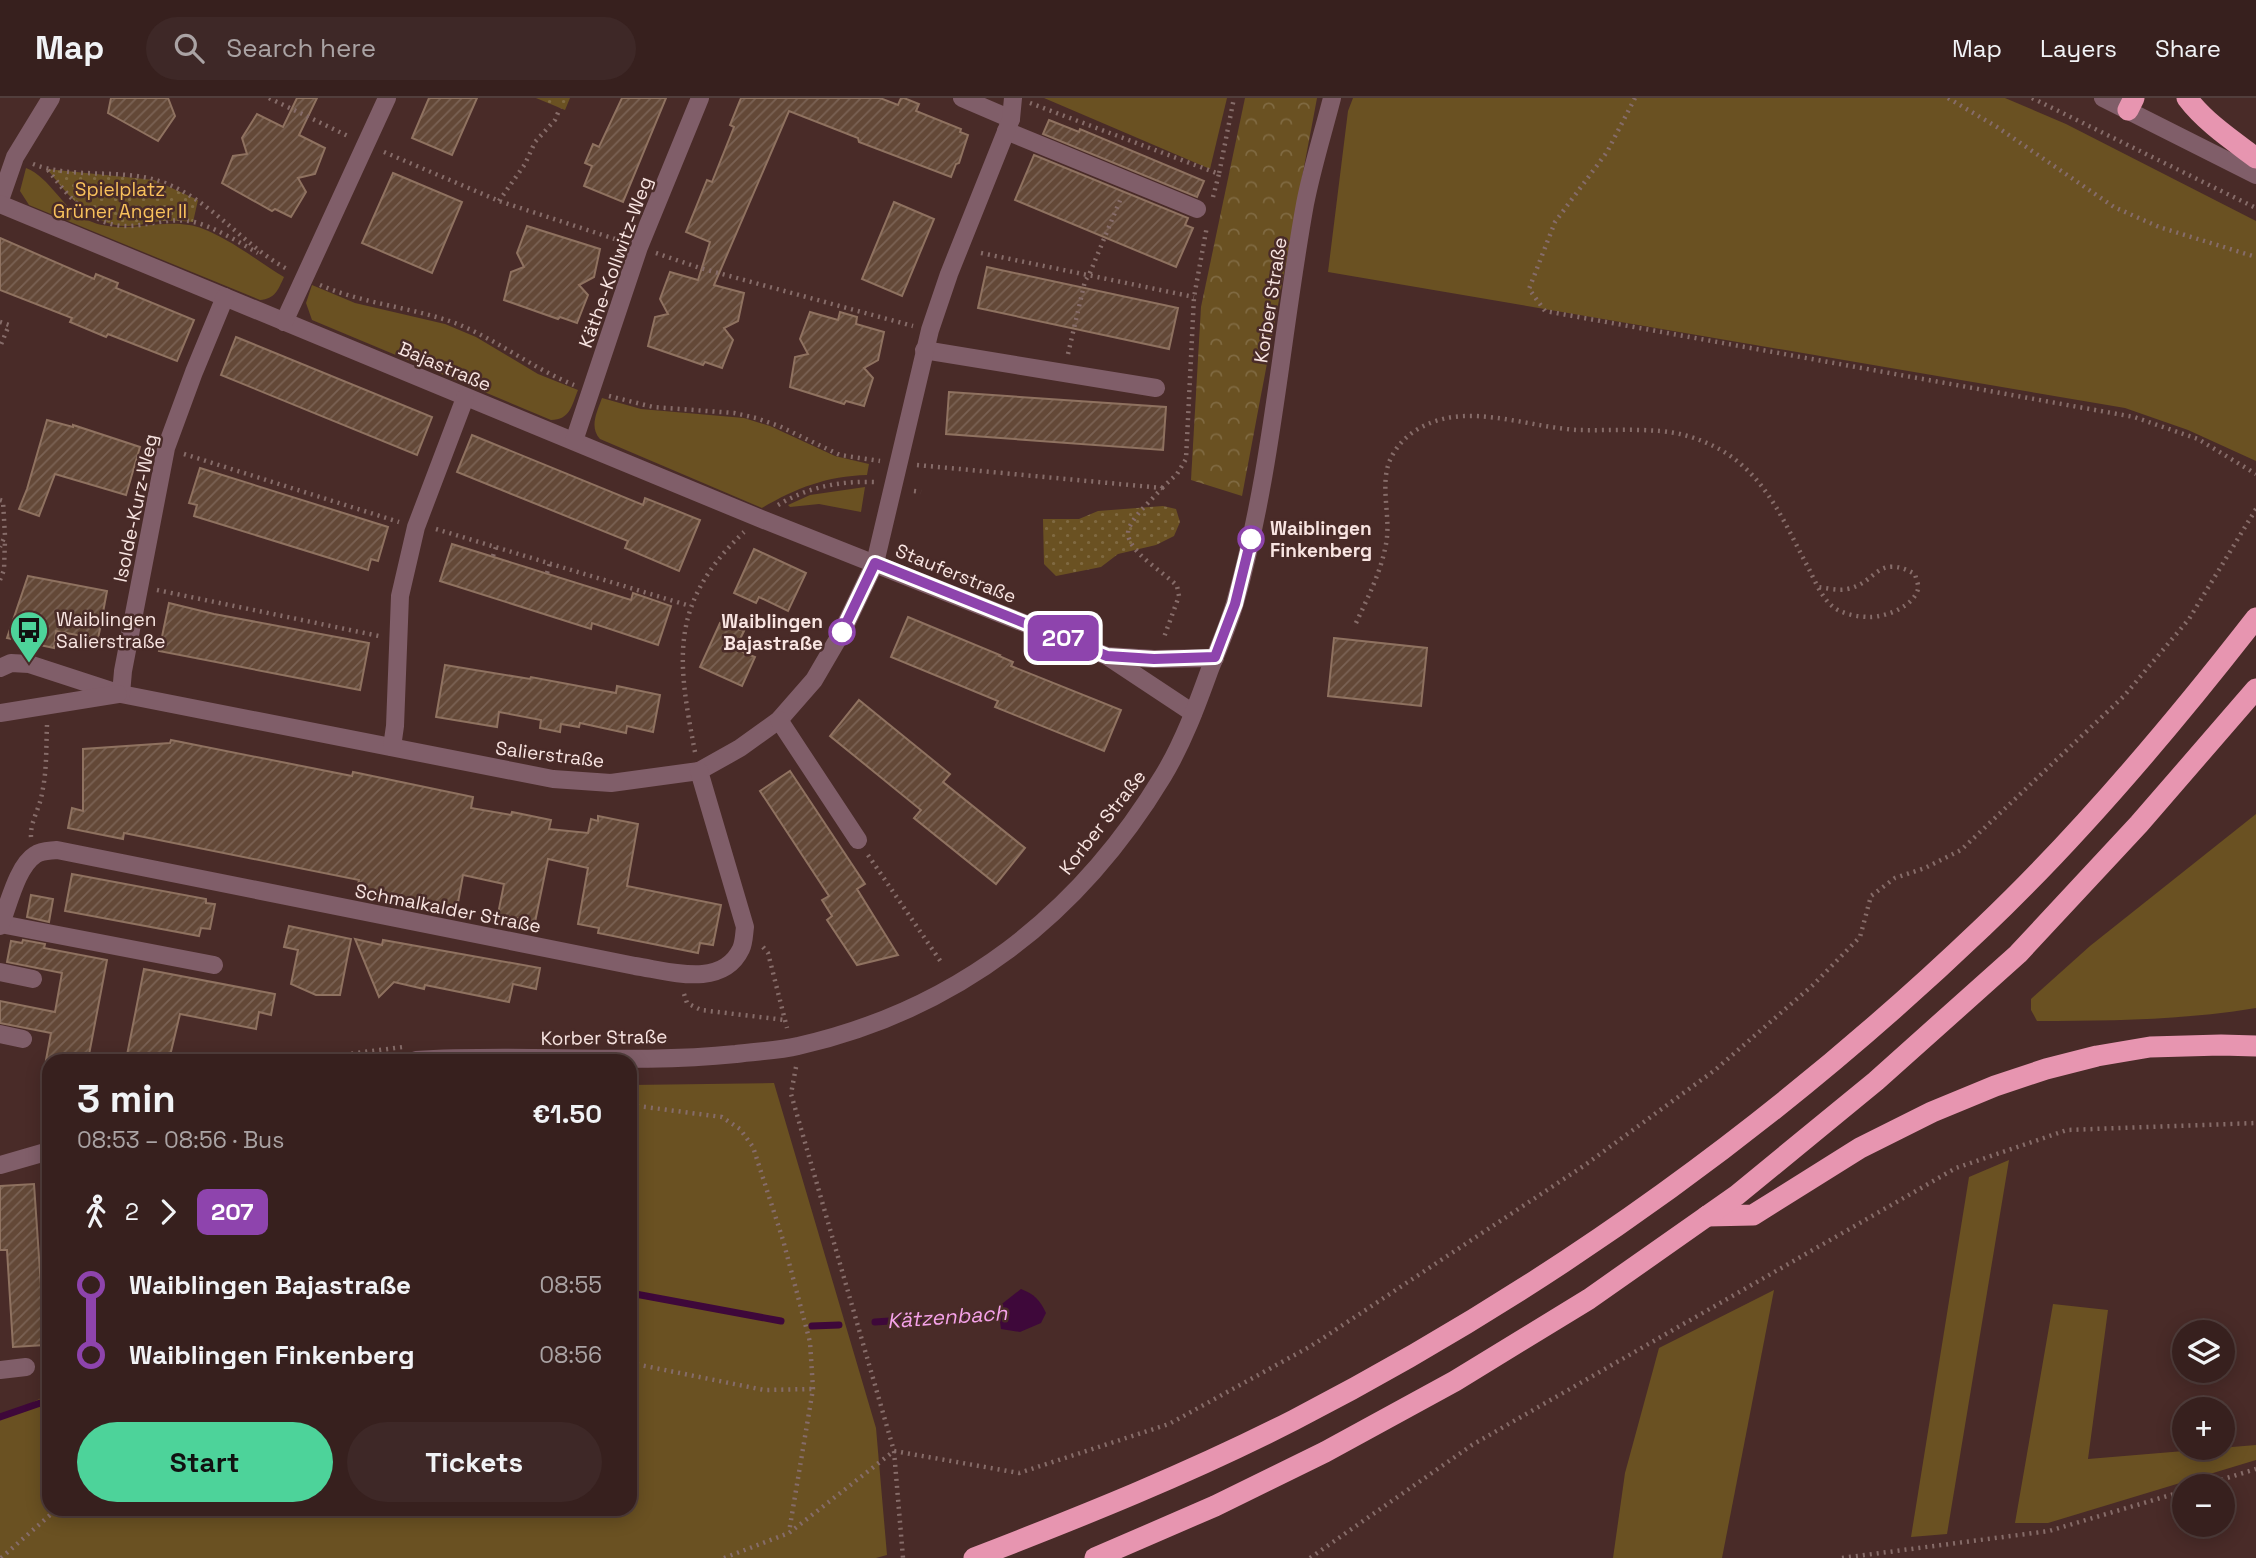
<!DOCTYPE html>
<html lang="en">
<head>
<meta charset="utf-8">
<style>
	body { margin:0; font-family:"Space Grotesk",sans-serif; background:#3e2827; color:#f1f3f6; height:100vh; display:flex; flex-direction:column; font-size:26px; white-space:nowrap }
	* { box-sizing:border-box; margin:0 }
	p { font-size:23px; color:#aaa3a4 }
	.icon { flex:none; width:38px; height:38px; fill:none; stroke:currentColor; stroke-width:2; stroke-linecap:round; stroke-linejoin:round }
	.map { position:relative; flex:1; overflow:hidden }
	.panel { position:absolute; left:42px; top:956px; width:595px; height:462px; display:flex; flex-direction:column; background:#37201e; border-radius:21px; box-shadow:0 4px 18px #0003,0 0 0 2px #513e3c }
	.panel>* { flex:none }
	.badge { padding:0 14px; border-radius:10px; font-size:24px; line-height:46px }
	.buttons { position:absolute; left:2172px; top:1222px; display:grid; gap:14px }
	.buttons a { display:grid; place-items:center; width:63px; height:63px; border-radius:50%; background:#37201e; box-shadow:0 4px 18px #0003,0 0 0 2px #513e3c; font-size:35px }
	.map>.badge { position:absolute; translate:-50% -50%; box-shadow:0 0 0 4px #fff }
	.legs { display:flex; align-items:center; gap:10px; height:77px; padding:0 35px; font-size:23px }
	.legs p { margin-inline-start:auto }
	.summary { display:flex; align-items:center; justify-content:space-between; height:119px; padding:0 35px }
	h1 { font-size:38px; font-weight:700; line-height:52px }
	.primary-button { display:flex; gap:14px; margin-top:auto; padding:14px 35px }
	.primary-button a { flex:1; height:80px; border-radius:42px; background:#4dd39a; color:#111; font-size:28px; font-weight:700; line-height:80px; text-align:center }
	.primary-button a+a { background:#3e2827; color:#f1f3f6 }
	ul { padding:0 35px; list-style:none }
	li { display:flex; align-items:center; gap:24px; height:70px; font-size:26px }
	li i { display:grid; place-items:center; width:10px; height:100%; margin:0 9px; background:currentColor }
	li i::after { content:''; width:18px; height:18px; margin:-9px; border:5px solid; border-radius:50%; background:#37201e }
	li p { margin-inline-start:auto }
	li:first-child i { background:linear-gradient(#0000 50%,currentColor 0) }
	li:last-child i { background:linear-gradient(currentColor 50%,#0000 0) }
	header { display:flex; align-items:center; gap:42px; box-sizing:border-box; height:98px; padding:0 35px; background:#37201e; border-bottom:2px solid #513e3c }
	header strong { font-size:33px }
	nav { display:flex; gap:38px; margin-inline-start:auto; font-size:24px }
	.search { width:490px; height:63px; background:#3e2827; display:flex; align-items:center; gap:18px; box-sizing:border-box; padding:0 24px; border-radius:38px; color:#aaa3a4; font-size:26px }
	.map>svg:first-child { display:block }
</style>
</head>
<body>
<header>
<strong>Map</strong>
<div class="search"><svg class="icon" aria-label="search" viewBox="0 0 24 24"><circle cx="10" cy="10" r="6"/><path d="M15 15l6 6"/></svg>Search here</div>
<nav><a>Map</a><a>Layers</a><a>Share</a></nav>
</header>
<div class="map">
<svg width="2256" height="1460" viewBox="0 0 2256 1460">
	<defs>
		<pattern id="forest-crowns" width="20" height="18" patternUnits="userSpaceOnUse" patternTransform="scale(1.75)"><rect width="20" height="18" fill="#6a5122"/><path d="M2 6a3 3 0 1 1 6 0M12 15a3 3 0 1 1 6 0" fill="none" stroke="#806a42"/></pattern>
		<pattern id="park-dots" width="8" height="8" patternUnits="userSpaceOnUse" patternTransform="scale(1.75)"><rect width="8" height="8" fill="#6a5122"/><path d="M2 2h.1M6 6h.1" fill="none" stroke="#806a42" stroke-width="1.8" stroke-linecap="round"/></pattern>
		<pattern id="building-hatch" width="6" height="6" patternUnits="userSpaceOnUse" patternTransform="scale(1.75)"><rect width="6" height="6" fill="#634837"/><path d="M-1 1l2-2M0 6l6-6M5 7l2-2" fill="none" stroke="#7a6254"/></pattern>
	</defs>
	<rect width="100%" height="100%" fill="#492b28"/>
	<g fill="#6a5122">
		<path d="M 1044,0 L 1227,0 L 1210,71 Z"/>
		<path d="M 1353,0 L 2005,0 L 2066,26 L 2256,123 L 2256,363 L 2188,332 L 2125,310 L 1328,174 L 1348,13 Z"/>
		<path d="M 26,70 C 51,80 61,110 87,122 C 123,138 153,121 189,127 C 217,131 259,164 284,179 C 278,192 275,201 260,202 L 29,107 L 20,93 Z"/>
		<path d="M 312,187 L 355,205 L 445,226 L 476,239 L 538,276 L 578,292 C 572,307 570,322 551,322 L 312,222 L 306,205 Z"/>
		<path d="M 602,300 L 641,311 L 744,320 L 770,328 L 835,358 L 869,366 L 867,377 C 827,378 796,390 762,410 L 600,341 C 589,329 597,314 602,300 Z"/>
		<path d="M 865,389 L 861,414 L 819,406 L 790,409 L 788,407 L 810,397 Z"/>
		<path d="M 2256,716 L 2256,910 C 2184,922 2110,923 2037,923 L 2031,912 L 2031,901 L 2090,848 Z"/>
		<path d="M 774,985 L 876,1330 L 887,1457 L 876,1460 L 0,1460 L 0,1321 L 49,1296 L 49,1410 L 630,1410 L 630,987 Z"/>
		<path d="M 2009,1062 L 1947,1436 L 1911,1439 L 1969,1079 Z"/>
		<path d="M 1774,1192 L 1722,1460 L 1613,1460 L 1625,1375 L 1659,1250 Z"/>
		<path d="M 2053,1206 L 2108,1212 L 2088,1361 L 2256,1347 L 2256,1362 L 2048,1425 L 2015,1425 Z"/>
	</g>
	<path fill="url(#forest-crowns)" d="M 1245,0 L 1317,0 L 1242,398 L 1191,382 L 1201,209 Z"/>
	<g fill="url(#park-dots)">
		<path d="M 536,0 L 570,0 L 565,12 Z"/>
		<path d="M 47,71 L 154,82 L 198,102 L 193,124 C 180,123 168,122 155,124 C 146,125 137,128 128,128 C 92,129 68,97 47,71 Z"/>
		<path d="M 1163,408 L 1176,411 L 1180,424 L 1174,438 L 1156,447 L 1118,456 L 1101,469 L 1056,478 L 1044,466 L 1043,421 L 1079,421 L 1098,413 Z"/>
	</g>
	<path fill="#3e083a" d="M 1021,1191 C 1034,1196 1040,1202 1046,1215 L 1041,1225 L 1020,1234 L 1001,1231 L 998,1209 Z"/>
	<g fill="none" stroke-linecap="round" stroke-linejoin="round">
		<g stroke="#3e083a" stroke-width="7">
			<path d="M 630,1195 L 781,1223"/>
			<path d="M 875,1224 L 1007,1215"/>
			<path d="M 812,1228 L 839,1227"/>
			<path d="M 0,1319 L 49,1302"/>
		</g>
	</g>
	<g fill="url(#building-hatch)" stroke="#8f7260" stroke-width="2">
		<path d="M 111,0 L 168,0 L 175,18 L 158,43 L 108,15 Z"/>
		<path d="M 297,0 L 317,0 L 299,37 L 325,50 L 315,76 L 298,80 L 306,94 L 291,119 L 275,111 L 272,113 L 222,85 L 233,58 L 247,56 L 242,40 L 257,16 L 283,29 Z"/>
		<path d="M 429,0 L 477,0 L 452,57 L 412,40 Z"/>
		<path d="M 622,0 L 666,0 L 623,104 L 584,88 L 592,68 L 585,65 L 593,46 L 599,49 Z"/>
		<path d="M 741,0 L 880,0 L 898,7 L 901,0 L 904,0 L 919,6 L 916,13 L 961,31 L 960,34 L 968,37 L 959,65 L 956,66 L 951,79 L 859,44 L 858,40 L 789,13 L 714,187 L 744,195 L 738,223 L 724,230 L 733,242 L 722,270 L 705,264 L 703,267 L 648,248 L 655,219 L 668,216 L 660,201 L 670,174 L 698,182 L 710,144 L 686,134 L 707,82 L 712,84 L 734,29 L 730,27 Z"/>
		<path d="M 1049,22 L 1079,34 L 1080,31 L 1204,83 L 1197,99 L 1043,36 Z"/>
		<path d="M 1034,57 L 1188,120 L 1185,127 L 1193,130 L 1176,169 L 1015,102 Z"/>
		<path d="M 393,75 L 462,104 L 432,175 L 362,145 Z"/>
		<path d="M 894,104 L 934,121 L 902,198 L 862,181 Z"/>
		<path d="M 527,128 L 600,151 L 594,179 L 579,187 L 588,197 L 577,225 L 560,219 L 558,221 L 504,202 L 511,174 L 524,169 L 517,155 Z"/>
		<path d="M 0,140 L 94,181 L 96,176 L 118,185 L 116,190 L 194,222 L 177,263 L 108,236 L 106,239 L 70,224 L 72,220 L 0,192 Z"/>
		<path d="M 987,169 L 1178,210 L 1169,251 L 978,210 Z"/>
		<path d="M 810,214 L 838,222 L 840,214 L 857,219 L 856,226 L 884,234 L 878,262 L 864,270 L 873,280 L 864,308 L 846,303 L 844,306 L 790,289 L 795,259 L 808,256 L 800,241 Z"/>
		<path d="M 236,239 L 432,319 L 417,357 L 221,277 Z"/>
		<path d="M 949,294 L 1166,309 L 1163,352 L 946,336 Z"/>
		<path d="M 47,322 L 73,329 L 73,327 L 140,349 L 126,397 L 55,376 L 39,418 L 19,411 L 27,391 Z"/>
		<path d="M 472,337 L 643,407 L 645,400 L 700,422 L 679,473 L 625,450 L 628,443 L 457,374 Z"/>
		<path d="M 200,370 L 388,429 L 378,463 L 371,461 L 368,472 L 194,418 L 197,407 L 189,405 Z"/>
		<path d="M 452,446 L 631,502 L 633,495 L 671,508 L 658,547 L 592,525 L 591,531 L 440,483 Z"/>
		<path d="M 754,451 L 806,475 L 788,513 L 759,499 L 756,505 L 734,495 Z"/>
		<path d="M 28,478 L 107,493 L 98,541 L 56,533 L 54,550 L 7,540 Z"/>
		<path d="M 169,505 L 214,516 L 369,545 L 360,592 L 159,553 Z"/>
		<path d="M 908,519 L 1000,557 L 999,558 L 1013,564 L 1011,568 L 1121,612 L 1104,653 L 995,609 L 998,603 L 891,559 Z"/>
		<path d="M 720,525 L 744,533 L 735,551 L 755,559 L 742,588 L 700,569 Z"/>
		<path d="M 1334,540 L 1427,550 L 1421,608 L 1328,598 Z"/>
		<path d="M 445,567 L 530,581 L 531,579 L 616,595 L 617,588 L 660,597 L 653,634 L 627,628 L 626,635 L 580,625 L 579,629 L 561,626 L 560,634 L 540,630 L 541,622 L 499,614 L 497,629 L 436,619 Z"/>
		<path d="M 859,602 L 950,676 L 943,684 L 1025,750 L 996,786 L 914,720 L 921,712 L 830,638 Z"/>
		<path d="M 171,642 L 352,678 L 353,674 L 473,699 L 471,710 L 511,717 L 512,714 L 551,722 L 549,731 L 588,735 L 591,721 L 598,723 L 598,718 L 638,726 L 627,788 L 721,807 L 713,847 L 700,845 L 698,855 L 598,835 L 599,830 L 578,826 L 588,770 L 548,761 L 535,824 L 498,816 L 504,786 L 463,777 L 457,810 L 357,791 L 359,782 L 124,735 L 123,741 L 68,730 L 72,710 L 83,713 L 83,651 L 170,645 Z"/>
		<path d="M 790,673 L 865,786 L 857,791 L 898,857 L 857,867 L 827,822 L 832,818 L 822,802 L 829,798 L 760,693 Z"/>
		<path d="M 72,776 L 206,801 L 206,805 L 215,806 L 210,831 L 201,830 L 199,838 L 65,813 Z"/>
		<path d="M 31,797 L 53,801 L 49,824 L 27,819 Z"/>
		<path d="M 289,828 L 351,841 L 340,897 L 316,897 L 291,886 L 298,852 L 284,849 Z"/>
		<path d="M 355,841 L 382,847 L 383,842 L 540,870 L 536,891 L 513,886 L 509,904 L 425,887 L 424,891 L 394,884 L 379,899 Z"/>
		<path d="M 23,842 L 45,846 L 44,850 L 107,862 L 88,962 L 46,962 L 51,935 L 0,925 L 0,903 L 55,914 L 62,875 L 7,864 L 11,843 L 22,845 Z"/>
		<path d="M 144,871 L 275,896 L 271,917 L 259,914 L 256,931 L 180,916 L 169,962 L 153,962 L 127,957 Z"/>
		<path d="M 34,1086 L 45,1247 L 13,1249 L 7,1152 L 0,1152 L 0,1088 Z"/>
	</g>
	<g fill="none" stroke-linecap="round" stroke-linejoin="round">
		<g stroke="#866c69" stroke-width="4.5" stroke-dasharray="2 5" stroke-linecap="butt">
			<path d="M 269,0 L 350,39"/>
			<path d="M 1635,0 L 1607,54 L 1555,124 L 1529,191 L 1545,213 L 2134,319 L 2198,341 L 2256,376"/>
			<path d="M 1948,0 L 1997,29 L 2114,109 L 2159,129 L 2256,159"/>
			<path d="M 2032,0 L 2256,110"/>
			<path d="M 1030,5 L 1219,76 L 1234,0"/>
			<path d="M 384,54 L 499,103 L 621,143"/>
			<path d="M 33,66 C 74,82 123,69 165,85 C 213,104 243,147 287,171"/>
			<path d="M 48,72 C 68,98 93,130 130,128 C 151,127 172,119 194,124 C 217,130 238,144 258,155"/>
			<path d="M 1213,99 L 1219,76"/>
			<path d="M 499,103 L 525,66 L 535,44 L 555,22 L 560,10"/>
			<path d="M 656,155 L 700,170 L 913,228"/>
			<path d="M 981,155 L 1194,199"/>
			<path d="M 320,187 C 364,206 411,209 455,225 C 496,241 532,270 574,287"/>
			<path d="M 0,224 L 9,227 L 0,249"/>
			<path d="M 1068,256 L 1085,183 L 1089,177 L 1121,100"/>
			<path d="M 609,298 L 653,309 L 734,315 L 756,320 L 779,328 L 840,357 L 880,363"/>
			<path d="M 184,356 L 399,424"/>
			<path d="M 917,367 L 1162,390 C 1152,402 1137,414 1130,428 C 1118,449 1165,474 1177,488 L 1179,498 L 1163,542"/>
			<path d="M 1162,390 L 1177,376 L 1186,361 L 1194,199 L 1207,128"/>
			<path d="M 914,393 L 921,394"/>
			<path d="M 0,402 L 3,403 L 5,438 L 0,449"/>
			<path d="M 778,407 C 808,389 839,383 874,384"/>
			<path d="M 436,431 L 690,508"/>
			<path d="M 493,458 L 496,449"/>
			<path d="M 547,475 L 550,465"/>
			<path d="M 0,482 L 4,472 L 5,442"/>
			<path d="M 157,492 L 379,538"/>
			<path d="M 1356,525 C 1368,499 1381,474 1386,446 C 1392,416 1376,380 1395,353 C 1406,335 1427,324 1447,320 C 1488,312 1537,330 1578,332 C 1610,333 1655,329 1684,337 C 1706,343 1727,353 1744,369 C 1774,396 1790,436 1809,471 C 1815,483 1821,498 1831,507 C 1840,516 1858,519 1870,519 C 1886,519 1914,508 1918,491 C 1919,487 1916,481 1915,476 C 1876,455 1878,485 1847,491 C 1839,493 1827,490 1818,489"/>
			<path d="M 695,654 C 677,561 669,505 744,434"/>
			<path d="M 31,739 C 30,724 40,710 42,695 C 47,673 46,650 47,627"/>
			<path d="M 868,757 L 941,864"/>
			<path d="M 763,849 L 768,855 L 787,930"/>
			<path d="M 684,896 L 687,905 L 701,912 L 785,922"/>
			<path d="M 317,962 L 356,955 L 403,949"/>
			<path d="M 796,969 L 791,996 L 894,1353 L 903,1460"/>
			<path d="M 630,1007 L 722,1019 L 740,1031 L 753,1049 L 783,1142 L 810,1244 L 813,1291 L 789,1434"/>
			<path d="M 630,1265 L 764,1292 L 813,1291"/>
			<path d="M 2201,1388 L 2256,1371"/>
			<path d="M 1,1460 L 58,1410"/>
			<path d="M 724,1460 L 789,1435 L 894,1353 L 1019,1375 L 1169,1326 L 1311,1248 L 1585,1067 L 1715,972 L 1813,887 L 1860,839 L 1871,798 L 1895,780 L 1925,770 L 1961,752 L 2124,598 L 2189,521 L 2256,411"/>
			<path d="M 1310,1460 L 1472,1347 L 1956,1070 L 2067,1032 L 2256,1025"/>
			<path d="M 1842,1460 L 2049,1433 L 2184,1393"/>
		</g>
		<g stroke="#805e69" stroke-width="18">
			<path d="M 962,0 L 1011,21"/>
			<path d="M 2103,0 L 2256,77"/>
			<path d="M 1006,33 L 1197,111"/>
			<path d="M 0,102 L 15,59 L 51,0"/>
			<path d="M 0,106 L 759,420 L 1107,558 L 1193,615"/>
			<path d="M 284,224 L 387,0"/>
			<path d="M 924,252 L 1156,290"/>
			<path d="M 574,343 L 639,149 L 700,0"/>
			<path d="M 1107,558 L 1154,561 L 1215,560"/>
			<path d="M 0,570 L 11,565 L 29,566 L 121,596 L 553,681 L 611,685 L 699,673 L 740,650 L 779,622 L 814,582 L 842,534 L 875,465 L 930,232 L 949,176 L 1011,21 L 1013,0"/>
			<path d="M 121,596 L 123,573 L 166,350 L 194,274 L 225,199"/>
			<path d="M 0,615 L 118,596"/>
			<path d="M 779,622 L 858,742"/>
			<path d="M 392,649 L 395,628 L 400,498 L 416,429 L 465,300"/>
			<path d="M 1,826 L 214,867"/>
			<path d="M 0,828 C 8,809 17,768 35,757 C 42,752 49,753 57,752 L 635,868 C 669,873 722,891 741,851 C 744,845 744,836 745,829 L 699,673"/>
			<path d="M 0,874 L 33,881"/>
			<path d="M 0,936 L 23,941"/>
			<path d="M 416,962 C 522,955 629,967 736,956 C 756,953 778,953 798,948 C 957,912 1079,817 1163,678 C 1183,645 1197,607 1210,571 C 1219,549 1228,528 1235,505 C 1272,375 1281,238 1305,106 C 1312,70 1323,35 1332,0"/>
			<path d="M 0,1067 L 49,1053"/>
			<path d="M 0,1272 L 26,1269"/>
		</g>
		<g stroke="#e795b0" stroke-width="21">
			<path d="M 2187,0 C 2205,24 2232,42 2256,60"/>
			<path d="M 2128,12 L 2134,0"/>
			<path d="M 1707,1118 L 1753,1117 L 1860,1050 L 1932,1014 L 1995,988 L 2046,971 L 2097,958 L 2150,949 L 2221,947 L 2256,948"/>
			<path d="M 974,1460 C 1083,1418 1190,1375 1294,1322 C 1546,1192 1778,1025 1983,829 C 2082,735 2172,628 2256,520"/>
			<path d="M 1095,1460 L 1215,1408 L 1325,1354 L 1455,1283 L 1589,1201 L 1737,1097 L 1876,983 L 2018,856 L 2139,726 L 2256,591"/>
		</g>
	</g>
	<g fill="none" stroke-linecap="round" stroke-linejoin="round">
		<g stroke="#fff" stroke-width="16">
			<path id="line-1" d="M 842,534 L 875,465 L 1107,558 L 1154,561 L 1215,559 L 1235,506 L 1251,441"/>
		</g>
		<use href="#line-1" stroke="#8e44ad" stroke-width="10"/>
	</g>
	<defs>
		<g id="bus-pin" transform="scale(2.0125)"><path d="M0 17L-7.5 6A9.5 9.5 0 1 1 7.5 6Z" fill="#4dd39a" stroke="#492b28"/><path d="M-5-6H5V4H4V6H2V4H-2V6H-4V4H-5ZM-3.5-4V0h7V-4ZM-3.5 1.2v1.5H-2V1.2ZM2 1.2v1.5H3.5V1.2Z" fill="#111"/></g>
	</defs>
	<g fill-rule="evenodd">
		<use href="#bus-pin" x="29" y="532"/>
	</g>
	<g fill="#fff" stroke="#8e44ad" stroke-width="3.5">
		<circle cx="1251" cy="441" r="12"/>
		<circle cx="842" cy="534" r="12"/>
	</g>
	<g text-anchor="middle" stroke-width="5" stroke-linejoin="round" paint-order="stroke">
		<g font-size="19" fill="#f8c15c" stroke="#492b28">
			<text x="120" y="98">Spielplatz<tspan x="120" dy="22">Grüner Anger II</tspan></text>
		</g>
		<g font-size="19" fill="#f8e4e1" stroke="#492b28">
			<text transform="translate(615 164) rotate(-70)" y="7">Käthe-Kollwitz-Weg</text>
			<text transform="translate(1270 202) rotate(-81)" y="7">Korber Straße</text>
			<text transform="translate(445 268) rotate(23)" y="7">Bajastraße</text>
			<text transform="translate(135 410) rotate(-78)" y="7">Isolde-Kurz-Weg</text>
			<text transform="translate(956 475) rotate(22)" y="7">Stauferstraße</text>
			<text transform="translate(550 656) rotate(7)" y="7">Salierstraße</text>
			<text transform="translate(1102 724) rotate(-52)" y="7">Korber Straße</text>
			<text transform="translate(448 810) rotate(11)" y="7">Schmalkalder Straße</text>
			<text transform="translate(604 939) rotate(-1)" y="7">Korber Straße</text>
		</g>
		<g font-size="19" font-weight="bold" fill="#f8e4e1" stroke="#492b28" text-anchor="start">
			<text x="1270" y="437">Waiblingen<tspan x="1270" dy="22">Finkenberg</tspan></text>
			<text x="823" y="530" text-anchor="end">Waiblingen<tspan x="823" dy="22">Bajastraße</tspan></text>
		</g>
		<g font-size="19" fill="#f8e4e1" stroke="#492b28" text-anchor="start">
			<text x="56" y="528">Waiblingen<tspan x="56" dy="22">Salierstraße</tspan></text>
		</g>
		<g font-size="21" font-style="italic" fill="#f5a2e9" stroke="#492b28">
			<text transform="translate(947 1219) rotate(-4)" y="7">Kätzenbach</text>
		</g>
	</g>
</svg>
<div class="buttons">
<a><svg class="icon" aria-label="layers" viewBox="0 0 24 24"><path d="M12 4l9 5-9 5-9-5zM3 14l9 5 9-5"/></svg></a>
<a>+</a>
<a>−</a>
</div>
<b class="badge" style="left:1063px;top:540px;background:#8e44ad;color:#fff">207</b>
<section class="panel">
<div class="summary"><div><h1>3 min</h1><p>08:53 – 08:56 · Bus</p></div><b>€1.50</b></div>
<div class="legs"><svg class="icon" aria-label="walk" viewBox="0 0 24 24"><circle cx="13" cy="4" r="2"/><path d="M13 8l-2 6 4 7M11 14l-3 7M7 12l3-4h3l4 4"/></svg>2<svg class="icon" aria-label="forward" viewBox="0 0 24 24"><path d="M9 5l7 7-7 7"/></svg><b class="badge" style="background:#8e44ad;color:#fff">207</b></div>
<ul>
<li><i style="color:#8e44ad"></i><b>Waiblingen Bajastraße</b><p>08:55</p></li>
<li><i style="color:#8e44ad"></i><b>Waiblingen Finkenberg</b><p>08:56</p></li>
</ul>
<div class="primary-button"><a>Start</a><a>Tickets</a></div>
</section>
</div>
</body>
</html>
